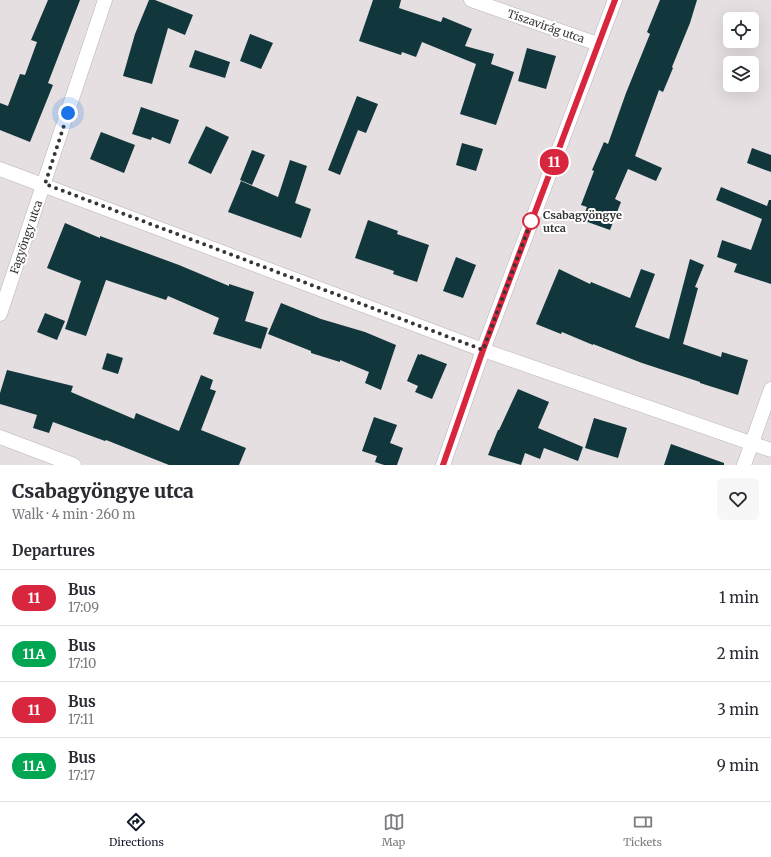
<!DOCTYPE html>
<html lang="en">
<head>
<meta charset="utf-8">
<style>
	body { margin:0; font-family:Merriweather,serif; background:#f7f7f7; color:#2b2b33; height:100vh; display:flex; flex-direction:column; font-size:15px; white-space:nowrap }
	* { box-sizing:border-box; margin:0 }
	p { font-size:13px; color:#7c7c81 }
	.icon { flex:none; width:22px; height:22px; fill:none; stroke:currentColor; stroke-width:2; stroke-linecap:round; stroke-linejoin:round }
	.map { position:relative; height:465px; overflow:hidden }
	.drawer { display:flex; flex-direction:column; background:#fff; flex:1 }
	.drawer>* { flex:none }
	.badge { padding:0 8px; border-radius:13px; font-size:14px; line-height:26px }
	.tools { position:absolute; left:723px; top:12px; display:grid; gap:8px }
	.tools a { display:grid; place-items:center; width:36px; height:36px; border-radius:6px; background:#fff; box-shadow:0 4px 16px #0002; font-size:20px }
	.you { position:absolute; width:20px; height:20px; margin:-10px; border:3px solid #fff; border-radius:50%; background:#1a73e8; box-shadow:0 0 0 6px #1a73e833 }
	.map>.badge { position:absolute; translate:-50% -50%; box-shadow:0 0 0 2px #fff }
	h2 { padding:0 12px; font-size:15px; line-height:36px }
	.round { display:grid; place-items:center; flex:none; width:42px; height:42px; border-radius:6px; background:#f7f7f7 }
	.headline { display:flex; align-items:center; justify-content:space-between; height:68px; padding:0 12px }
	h1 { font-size:19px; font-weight:800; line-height:30px }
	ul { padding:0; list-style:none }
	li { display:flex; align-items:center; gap:12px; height:56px; padding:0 12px; border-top:1px solid #e1e1e2 }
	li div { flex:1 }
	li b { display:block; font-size:15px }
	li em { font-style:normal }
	li .badge { min-width:44px; font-weight:700; text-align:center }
	.dock { display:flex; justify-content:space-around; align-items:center; height:56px; border-top:1px solid #e1e1e2; background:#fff; font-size:11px; color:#7c7c81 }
	.dock a { display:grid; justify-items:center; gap:2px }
	.dock .active { color:#111827 }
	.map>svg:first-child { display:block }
</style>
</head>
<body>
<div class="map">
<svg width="771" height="465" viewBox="0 0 771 465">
	<rect width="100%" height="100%" fill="#e5dfe1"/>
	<g fill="#11373c">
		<path d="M 48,0 L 80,0 L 48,83 L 53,85 L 30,142 L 0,130 L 0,103 L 8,106 L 20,74 L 25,75 L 37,42 L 31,40 Z"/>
		<path d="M 149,0 L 155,0 L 193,15 L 185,35 L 168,28 L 152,84 L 123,76 L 135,34 Z"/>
		<path d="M 373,0 L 401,0 L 399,8 L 441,22 L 443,17 L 472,29 L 465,46 L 494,54 L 491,64 L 514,72 L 496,125 L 460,114 L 476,64 L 422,42 L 416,57 L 402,52 L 401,55 L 359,41 Z"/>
		<path d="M 660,0 L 697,0 L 690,23 L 672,67 L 673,68 L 663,92 L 659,90 L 635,156 L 662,168 L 656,181 L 628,169 L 615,199 L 621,202 L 610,230 L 582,220 L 587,207 L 581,205 L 594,171 L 592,170 L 604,142 L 608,144 L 626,93 L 650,34 L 647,32 Z"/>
		<path d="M 250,34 L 273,43 L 261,69 L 240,61 Z"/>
		<path d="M 527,48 L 556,56 L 546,89 L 518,81 Z"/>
		<path d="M 195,50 L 230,62 L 225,78 L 189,67 Z"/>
		<path d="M 357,96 L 378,104 L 366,133 L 358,130 L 340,175 L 328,170 Z"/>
		<path d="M 141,107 L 179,120 L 170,144 L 152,137 L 151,140 L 132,134 Z"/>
		<path d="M 206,126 L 229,137 L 211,174 L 188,163 Z"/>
		<path d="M 101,132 L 135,145 L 124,173 L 90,159 Z"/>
		<path d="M 462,143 L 483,149 L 476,171 L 456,165 Z"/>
		<path d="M 752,148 L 771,155 L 771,172 L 747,163 Z"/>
		<path d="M 252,150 L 265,155 L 252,185 L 240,180 Z"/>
		<path d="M 290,160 L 307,166 L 295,203 L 311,209 L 301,238 L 228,212 L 241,181 L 278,197 Z"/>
		<path d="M 721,187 L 767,206 L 769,200 L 771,200 L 771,284 L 734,272 L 737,264 L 717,257 L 722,240 L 751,250 L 762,219 L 716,200 Z"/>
		<path d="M 368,220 L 398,231 L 397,234 L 429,245 L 417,282 L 393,274 L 394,271 L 355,258 Z"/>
		<path d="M 65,223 L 100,238 L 100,236 L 179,265 L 229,286 L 229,284 L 254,292 L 245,321 L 268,328 L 261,349 L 213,334 L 219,318 L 168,296 L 166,300 L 106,280 L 86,336 L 65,329 L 81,281 L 47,268 Z"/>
		<path d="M 456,257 L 476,265 L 463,298 L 443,291 Z"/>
		<path d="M 690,259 L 704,265 L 695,287 L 698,288 L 683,344 L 721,357 L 722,352 L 748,360 L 738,395 L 700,383 L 700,382 L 642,363 L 593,344 L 593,345 L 562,332 L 561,334 L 536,324 L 559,269 L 590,284 L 591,282 L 630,298 L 641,269 L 655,274 L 635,327 L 669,339 Z"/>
		<path d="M 281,303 L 321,319 L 365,332 L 396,345 L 381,390 L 365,383 L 369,372 L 340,360 L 340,362 L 311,353 L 311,351 L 268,334 Z"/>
		<path d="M 45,313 L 65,321 L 57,340 L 37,332 Z"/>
		<path d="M 107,353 L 123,358 L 118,374 L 102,369 Z"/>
		<path d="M 418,354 L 420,355 L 421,354 L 447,364 L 432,399 L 415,392 L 418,386 L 407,381 Z"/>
		<path d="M 7,370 L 73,386 L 71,392 L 134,419 L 136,413 L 179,431 L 201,375 L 213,380 L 210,389 L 216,391 L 201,430 L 246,448 L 239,465 L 169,465 L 106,440 L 105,441 L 53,422 L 49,433 L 33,428 L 37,415 L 0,404 L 0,393 Z"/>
		<path d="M 518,389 L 549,402 L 538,428 L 583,447 L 578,461 L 544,448 L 540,459 L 525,453 L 521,465 L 488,455 L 498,430 L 499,430 Z"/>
		<path d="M 374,417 L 397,425 L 390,443 L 403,448 L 397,465 L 384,465 L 375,462 L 377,456 L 362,451 Z"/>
		<path d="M 594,418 L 627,428 L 618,458 L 585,448 Z"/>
		<path d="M 671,444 L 724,463 L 724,465 L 664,465 Z"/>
	</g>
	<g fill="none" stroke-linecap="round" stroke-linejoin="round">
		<g stroke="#b8b3b5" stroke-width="15">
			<g id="street">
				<path d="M 471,0 L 598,44"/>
				<path d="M 0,169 L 483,350 L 771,450"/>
				<path d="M 0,314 L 105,0"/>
				<path d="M 0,437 L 74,465"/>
				<path d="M 443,465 L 483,350 L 615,0"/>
				<path d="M 744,465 L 771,389"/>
			</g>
		</g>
		<use href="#street" stroke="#fff" stroke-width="14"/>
	</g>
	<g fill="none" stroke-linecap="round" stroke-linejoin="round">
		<g stroke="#fff" stroke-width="9">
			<path id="line" d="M 443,465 L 483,350 L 615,0"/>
		</g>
		<use href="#line" stroke="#d7263d" stroke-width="6"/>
		<path stroke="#373536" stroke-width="4" stroke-dasharray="0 7.2" d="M 68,113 L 45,184 L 483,350 L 532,219 L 531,221"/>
	</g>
	<circle fill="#fff" stroke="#d7263d" stroke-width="2" cx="531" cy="221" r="8"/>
	<g text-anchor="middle" stroke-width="4" stroke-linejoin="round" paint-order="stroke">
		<g font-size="11" fill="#373536" stroke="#fff">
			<text transform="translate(546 26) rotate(19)" y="4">Tiszavirág utca</text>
			<text transform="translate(26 237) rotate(-71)" y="4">Fagyöngy utca</text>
		</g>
		<g font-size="11" font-weight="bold" fill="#373536" stroke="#fff" text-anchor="start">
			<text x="543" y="219">Csabagyöngye<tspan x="543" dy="13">utca</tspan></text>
		</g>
	</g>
</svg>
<div class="tools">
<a><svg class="icon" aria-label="locate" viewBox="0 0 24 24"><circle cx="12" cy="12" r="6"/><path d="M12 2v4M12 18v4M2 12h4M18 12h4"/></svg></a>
<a><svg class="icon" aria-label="layers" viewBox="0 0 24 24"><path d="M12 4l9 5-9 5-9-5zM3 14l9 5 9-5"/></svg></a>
</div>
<div class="you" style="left:68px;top:113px"></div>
<b class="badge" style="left:554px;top:162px;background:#d7263d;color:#fff">11</b>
</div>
<section class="drawer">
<div class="headline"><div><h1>Csabagyöngye utca</h1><p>Walk · 4 min · 260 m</p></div><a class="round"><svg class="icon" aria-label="heart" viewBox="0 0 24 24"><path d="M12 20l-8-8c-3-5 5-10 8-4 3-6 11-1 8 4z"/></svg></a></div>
<h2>Departures</h2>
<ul>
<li><span class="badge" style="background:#d7263d;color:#fff">11</span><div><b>Bus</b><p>17:09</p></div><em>1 min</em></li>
<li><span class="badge" style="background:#00a651;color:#fff">11A</span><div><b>Bus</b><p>17:10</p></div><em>2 min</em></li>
<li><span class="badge" style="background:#d7263d;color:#fff">11</span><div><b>Bus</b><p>17:11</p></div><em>3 min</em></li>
<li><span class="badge" style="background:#00a651;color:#fff">11A</span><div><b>Bus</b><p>17:17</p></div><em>9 min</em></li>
</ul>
</section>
<nav class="dock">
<a class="active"><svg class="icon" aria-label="directions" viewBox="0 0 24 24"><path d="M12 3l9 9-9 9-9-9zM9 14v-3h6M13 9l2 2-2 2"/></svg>Directions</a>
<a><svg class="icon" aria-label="map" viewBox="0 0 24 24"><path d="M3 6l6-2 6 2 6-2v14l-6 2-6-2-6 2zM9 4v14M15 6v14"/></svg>Map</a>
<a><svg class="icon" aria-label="tickets" viewBox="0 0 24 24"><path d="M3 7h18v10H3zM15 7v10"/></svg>Tickets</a>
</nav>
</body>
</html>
